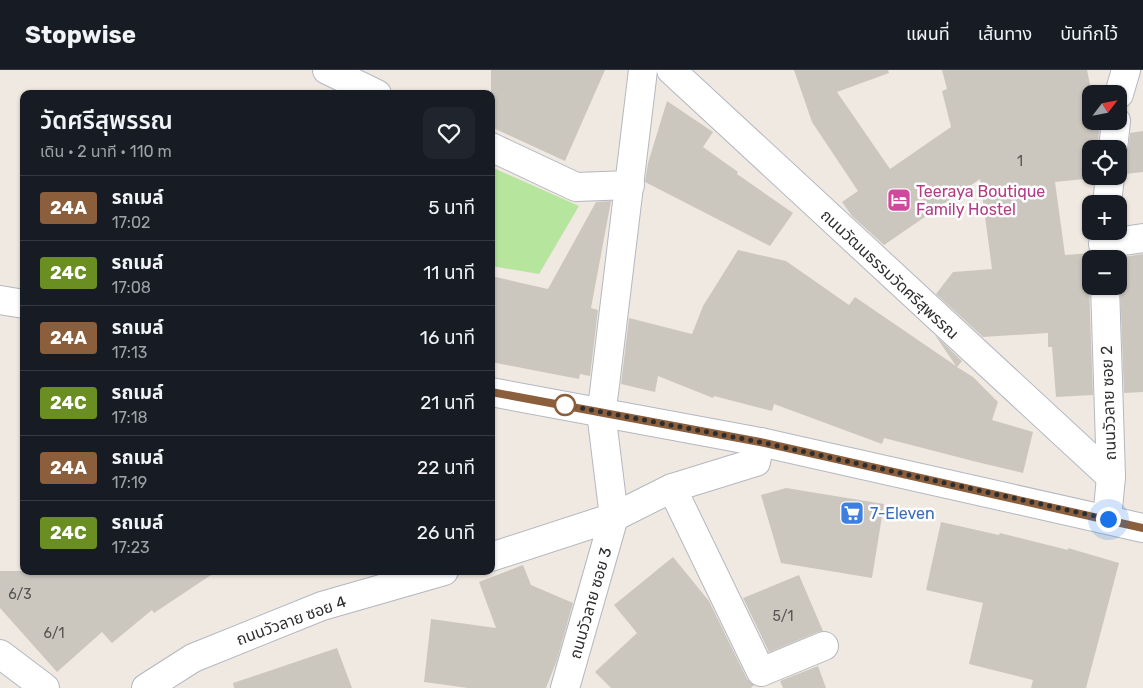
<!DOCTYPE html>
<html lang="th">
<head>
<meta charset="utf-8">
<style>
	body { margin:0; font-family:Rubik,"Noto Sans Thai",sans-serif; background:#20242c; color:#f1f3f6; height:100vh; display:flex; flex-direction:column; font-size:19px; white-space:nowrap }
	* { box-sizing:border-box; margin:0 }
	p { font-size:16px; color:#9ea1a6 }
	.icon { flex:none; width:28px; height:28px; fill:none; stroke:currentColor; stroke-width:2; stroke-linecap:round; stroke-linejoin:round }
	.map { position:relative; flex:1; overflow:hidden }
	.drawer { position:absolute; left:20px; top:20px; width:475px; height:485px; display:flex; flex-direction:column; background:#171b24; border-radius:10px; box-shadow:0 1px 4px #0004 }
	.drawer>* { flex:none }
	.badge { padding:0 10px; border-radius:4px; font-size:18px; line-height:32px }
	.needle { width:32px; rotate:58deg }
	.tools { position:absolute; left:1082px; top:15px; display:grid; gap:10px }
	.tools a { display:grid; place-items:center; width:45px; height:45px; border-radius:10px; background:#171b24; box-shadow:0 1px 4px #0004; font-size:25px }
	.you { position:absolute; width:25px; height:25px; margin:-12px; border:4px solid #fff; border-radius:50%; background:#1a73e8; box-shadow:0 0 0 8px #1a73e833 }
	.map>.badge { position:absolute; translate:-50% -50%; box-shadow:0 0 0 2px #fff }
	.round { display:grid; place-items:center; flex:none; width:52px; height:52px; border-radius:10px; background:#20242c }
	.head { display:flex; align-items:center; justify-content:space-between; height:85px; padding:0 20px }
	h1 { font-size:24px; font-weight:600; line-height:38px }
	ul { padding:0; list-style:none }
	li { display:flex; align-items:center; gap:15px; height:65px; padding:0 20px; border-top:1px solid #363941 }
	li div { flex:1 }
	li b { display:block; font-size:19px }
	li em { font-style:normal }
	li .badge { min-width:55px; font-weight:700; text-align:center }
	header { display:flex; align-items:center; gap:30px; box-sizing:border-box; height:70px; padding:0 25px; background:#171b24; border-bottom:1px solid #363941 }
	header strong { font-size:24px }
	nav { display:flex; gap:28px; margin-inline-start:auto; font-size:18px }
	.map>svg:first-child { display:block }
</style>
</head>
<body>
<header>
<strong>Stopwise</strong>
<nav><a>แผนที่</a><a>เส้นทาง</a><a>บันทึกไว้</a></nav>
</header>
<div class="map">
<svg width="1143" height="618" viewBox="0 0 1143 618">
	<rect width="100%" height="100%" fill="#efe9e1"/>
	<path fill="#b6e59e" d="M 491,97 L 579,136 L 539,204 L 491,196 Z"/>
	<g fill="#cbc7bf">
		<path d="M 491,0 L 605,0 L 565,91 L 491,57 Z"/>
		<path d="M 794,0 L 888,0 L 889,3 L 837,22 L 890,99 L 951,57 L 942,21 L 947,19 L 942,0 L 1087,0 L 1092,24 L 1091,51 L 1098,51 L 1099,59 L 1098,79 L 1091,79 L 1091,106 L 1094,106 L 1094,108 L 1055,112 L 1065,185 L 1091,183 L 1099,189 L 1091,189 L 1091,209 L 1089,216 L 1093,325 L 1056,327 L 1052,277 L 1048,277 L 1048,263 L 983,267 L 936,224 L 953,202 L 992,199 L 980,109 L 884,175 L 852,146 L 842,132 L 858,121 L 812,52 Z"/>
		<path d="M 667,31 L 713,62 L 703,77 L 738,102 L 737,104 L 793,143 L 770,176 L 645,112 L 648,93 Z"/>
		<path d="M 1143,61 L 1143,102 L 1125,104 L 1124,99 L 1119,93 L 1125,89 L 1128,81 L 1130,63 Z"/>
		<path d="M 611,131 L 591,238 L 598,240 L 590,306 L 580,304 L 579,309 L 491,292 L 491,206 L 548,219 L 596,132 Z"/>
		<path d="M 738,180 L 786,191 L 849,235 L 855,227 L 956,296 L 935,265 L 962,291 L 957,297 L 973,307 L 998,332 L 992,350 L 1033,362 L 1023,403 L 977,392 L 884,368 L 882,374 L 774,334 L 772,341 L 714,326 L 713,328 L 658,306 L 655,322 L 621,314 L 629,248 L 692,264 L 703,236 Z"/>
		<path d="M 1143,184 L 1143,322 L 1124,323 L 1119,189 L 1110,189 Z"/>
		<path d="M 786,418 L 884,434 L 872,508 L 781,493 L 761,425 Z"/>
		<path d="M 941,452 L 999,465 L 1000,463 L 1068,480 L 1068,478 L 1119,493 L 1086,618 L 1031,618 L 1033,610 L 969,594 L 983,533 L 926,520 Z"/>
		<path d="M 673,487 L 709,531 L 747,609 L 754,615 L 751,618 L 611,618 L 595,602 L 637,563 L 614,535 Z"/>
		<path d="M 523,495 L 531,515 L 573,533 L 557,590 L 546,618 L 468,618 L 424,612 L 431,549 L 496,558 L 479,512 Z"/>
		<path d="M 0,501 L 217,501 L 154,543 L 152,540 L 112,573 L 102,562 L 57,602 L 0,538 Z"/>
		<path d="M 799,505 L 823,561 L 818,562 L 769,582 L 743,528 Z"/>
		<path d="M 337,578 L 352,618 L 234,618 L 233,613 Z"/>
		<path d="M 818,596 L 826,618 L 783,618 L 780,611 Z"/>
	</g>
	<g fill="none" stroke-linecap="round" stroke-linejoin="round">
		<g stroke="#b4b7c1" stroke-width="30">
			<g id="minor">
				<path d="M 327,0 L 377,24"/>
				<path d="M 671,0 L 1111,407"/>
				<path d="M 1119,24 L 1126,0"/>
				<path d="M 491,77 L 576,117 L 630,115"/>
				<path d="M 1113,79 L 1116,51"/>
				<path d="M 1107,134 L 1110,106"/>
				<path d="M 1103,174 L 1143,168"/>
				<path d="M 1105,216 L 1111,407 L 1107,449"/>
				<path d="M 0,230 L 24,234"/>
				<path d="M 491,322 L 760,372 L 1143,458"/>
				<path d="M 672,418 L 761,602 L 824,576"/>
				<path d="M 491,487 L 614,447 L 672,418 L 756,392 L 760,372"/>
				<path d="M 0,584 L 45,618"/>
				<path d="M 146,618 L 193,588 L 322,536 L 444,501"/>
				<path d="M 565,618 L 614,447 L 601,342 L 604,323 L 643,0"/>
			</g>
		</g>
		<use href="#minor" stroke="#fff" stroke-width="28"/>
	</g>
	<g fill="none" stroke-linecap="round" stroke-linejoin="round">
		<g stroke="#fff" stroke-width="11">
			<path id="line" d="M 491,322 L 760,372 L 1143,458"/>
		</g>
		<use href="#line" stroke="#8b5e3c" stroke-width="8"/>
		<path stroke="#2e2e2e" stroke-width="5" stroke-dasharray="0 9" d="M 565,335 L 760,372 L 1108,449"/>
	</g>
	<defs>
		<g id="hotel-square" transform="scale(1.25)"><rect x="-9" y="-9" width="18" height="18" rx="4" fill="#d1479c" stroke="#fff"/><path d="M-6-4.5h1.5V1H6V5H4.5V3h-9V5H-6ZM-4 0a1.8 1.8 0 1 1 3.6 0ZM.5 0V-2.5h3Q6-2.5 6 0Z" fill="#fff"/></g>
		<g id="supermarket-square" transform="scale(1.25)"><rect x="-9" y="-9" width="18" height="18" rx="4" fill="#3f7fe0" stroke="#fff"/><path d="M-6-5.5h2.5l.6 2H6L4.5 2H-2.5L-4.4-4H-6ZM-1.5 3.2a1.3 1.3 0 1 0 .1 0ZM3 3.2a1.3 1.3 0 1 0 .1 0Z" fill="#fff"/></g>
	</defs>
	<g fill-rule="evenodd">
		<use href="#hotel-square" x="899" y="130"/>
		<use href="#supermarket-square" x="852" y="443"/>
	</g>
	<circle fill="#fff" stroke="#8b5e3c" stroke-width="2.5" cx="565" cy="335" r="10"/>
	<g text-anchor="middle" stroke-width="5" stroke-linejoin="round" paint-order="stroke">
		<g font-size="14" fill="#555452">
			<text x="1020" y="96">1</text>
			<text x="20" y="529">6/3</text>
			<text x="783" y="551">5/1</text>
			<text x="54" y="568">6/1</text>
		</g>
		<g font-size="16" fill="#b23c85" stroke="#fff" text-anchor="start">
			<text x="916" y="127">Teeraya Boutique<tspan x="916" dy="18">Family Hostel</tspan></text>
		</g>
		<g font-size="16" fill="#2e2e2e" stroke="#fff">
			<text transform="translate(890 204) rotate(43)" y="6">ถนนวัฒนธรรมวัดศรีสุพรรณ</text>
			<text transform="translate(1108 333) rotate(-92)" y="6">ถนนวัวลาย ซอย 2</text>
			<text transform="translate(590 533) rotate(-74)" y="6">ถนนวัวลาย ซอย 3</text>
			<text transform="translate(291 550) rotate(-20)" y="6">ถนนวัวลาย ซอย 4</text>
		</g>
		<g font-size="16" fill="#366cbe" stroke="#fff" text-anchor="start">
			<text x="870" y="449">7-Eleven</text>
		</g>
	</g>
</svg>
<div class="tools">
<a><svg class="needle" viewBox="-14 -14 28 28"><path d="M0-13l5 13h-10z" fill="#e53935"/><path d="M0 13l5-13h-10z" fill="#9ea1a6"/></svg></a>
<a><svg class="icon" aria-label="locate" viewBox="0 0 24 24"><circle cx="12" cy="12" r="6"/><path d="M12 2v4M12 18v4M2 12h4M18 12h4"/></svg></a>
<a>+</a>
<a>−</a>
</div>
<div class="you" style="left:1108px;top:449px"></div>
<section class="drawer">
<div class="head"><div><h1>วัดศรีสุพรรณ</h1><p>เดิน · 2 นาที · 110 m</p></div><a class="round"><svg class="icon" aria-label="heart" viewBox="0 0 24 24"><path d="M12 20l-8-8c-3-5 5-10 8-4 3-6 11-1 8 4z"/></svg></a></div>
<ul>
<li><span class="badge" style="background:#8b5e3c;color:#fff">24A</span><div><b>รถเมล์</b><p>17:02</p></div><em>5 นาที</em></li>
<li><span class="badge" style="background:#6b8e23;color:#fff">24C</span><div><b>รถเมล์</b><p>17:08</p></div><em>11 นาที</em></li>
<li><span class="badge" style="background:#8b5e3c;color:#fff">24A</span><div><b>รถเมล์</b><p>17:13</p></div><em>16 นาที</em></li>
<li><span class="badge" style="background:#6b8e23;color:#fff">24C</span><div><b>รถเมล์</b><p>17:18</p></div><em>21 นาที</em></li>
<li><span class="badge" style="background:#8b5e3c;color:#fff">24A</span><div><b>รถเมล์</b><p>17:19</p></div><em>22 นาที</em></li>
<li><span class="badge" style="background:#6b8e23;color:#fff">24C</span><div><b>รถเมล์</b><p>17:23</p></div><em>26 นาที</em></li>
</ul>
</section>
</div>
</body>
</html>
